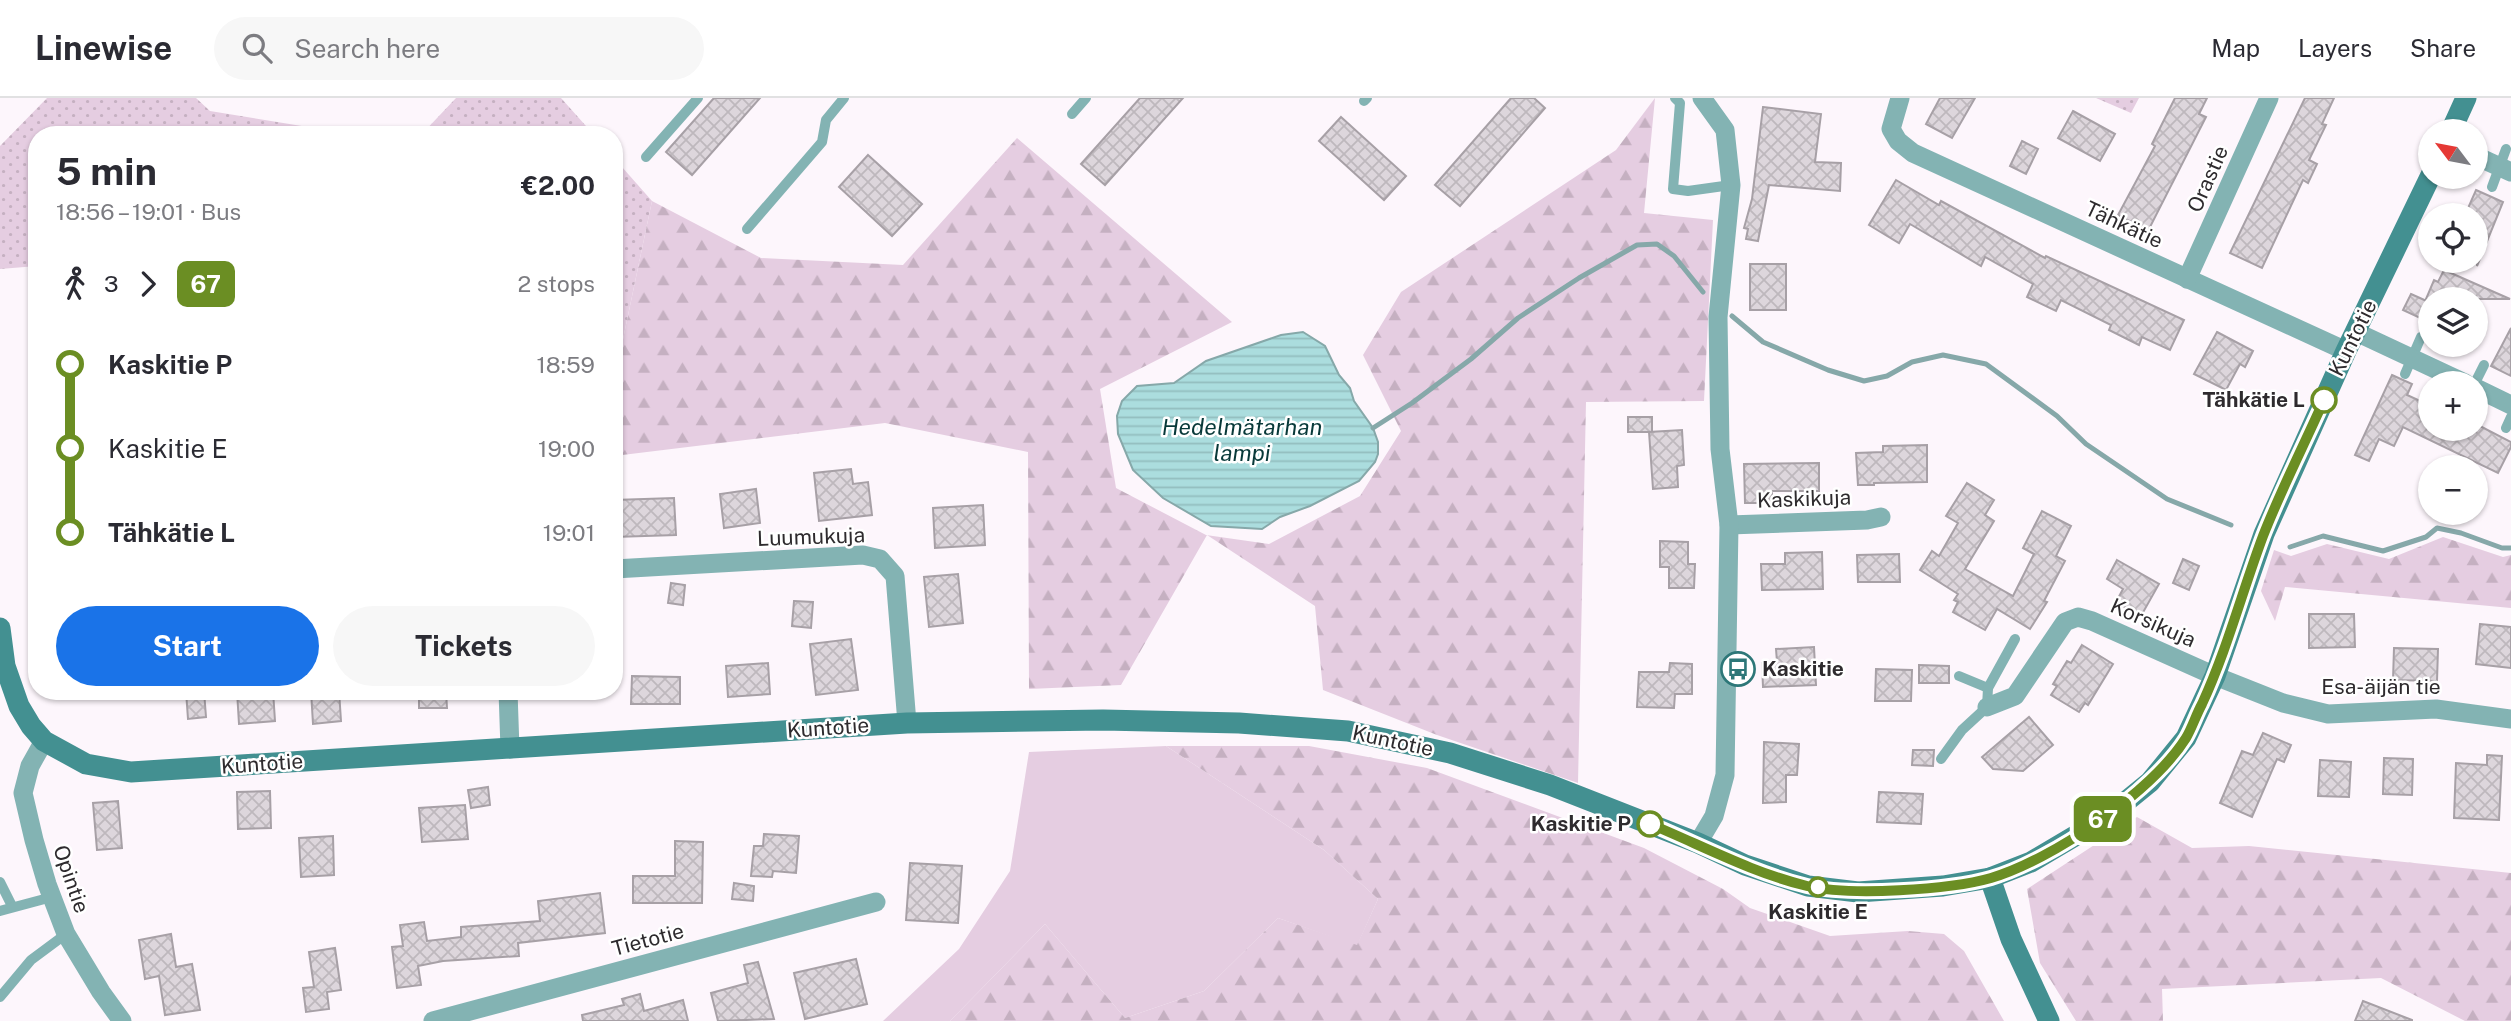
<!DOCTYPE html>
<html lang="en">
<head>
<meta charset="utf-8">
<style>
	body { margin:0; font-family:"Public Sans",sans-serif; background:#f7f7f7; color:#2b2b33; height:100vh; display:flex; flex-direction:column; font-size:26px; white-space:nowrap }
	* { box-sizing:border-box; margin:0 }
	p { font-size:23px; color:#7c7c81 }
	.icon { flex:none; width:38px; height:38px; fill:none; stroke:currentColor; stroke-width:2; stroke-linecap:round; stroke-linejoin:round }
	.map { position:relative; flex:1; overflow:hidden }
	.drawer { position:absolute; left:28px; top:28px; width:595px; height:574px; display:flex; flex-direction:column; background:#fff; border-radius:28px; box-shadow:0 2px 5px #0004 }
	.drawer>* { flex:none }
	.badge { padding:0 14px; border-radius:10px; font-size:24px; line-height:46px }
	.needle { width:46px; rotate:302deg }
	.buttons { position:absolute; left:2418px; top:21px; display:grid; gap:14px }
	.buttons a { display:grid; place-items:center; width:70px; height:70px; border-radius:50%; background:#fff; box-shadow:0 2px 5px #0004; font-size:35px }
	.map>.badge { position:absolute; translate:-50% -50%; box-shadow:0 0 0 4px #fff }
	.legs { display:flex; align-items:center; gap:10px; height:77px; padding:0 28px; font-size:23px }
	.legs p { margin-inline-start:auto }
	.head { display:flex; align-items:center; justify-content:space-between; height:119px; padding:0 28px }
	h1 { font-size:38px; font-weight:700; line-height:52px }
	.cta { display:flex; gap:14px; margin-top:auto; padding:14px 28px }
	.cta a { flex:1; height:80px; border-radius:42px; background:#1a73e8; color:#fff; font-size:28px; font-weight:700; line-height:80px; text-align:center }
	.cta a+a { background:#f7f7f7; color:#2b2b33 }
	ul { padding:0 28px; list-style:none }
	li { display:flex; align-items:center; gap:24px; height:84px; font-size:26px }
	li i { display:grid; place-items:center; width:10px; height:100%; margin:0 9px; background:currentColor }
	li i::after { content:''; width:18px; height:18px; margin:-9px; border:5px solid; border-radius:50%; background:#fff }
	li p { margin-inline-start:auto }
	li:first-child i { background:linear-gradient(#0000 50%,currentColor 0) }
	li:last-child i { background:linear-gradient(currentColor 50%,#0000 0) }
	header { display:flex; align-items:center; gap:42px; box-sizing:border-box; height:98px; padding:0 35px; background:#fff; border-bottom:2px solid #e1e1e2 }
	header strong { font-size:33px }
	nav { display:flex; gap:38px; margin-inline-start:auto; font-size:24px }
	.search { width:490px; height:63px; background:#f7f7f7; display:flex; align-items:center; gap:18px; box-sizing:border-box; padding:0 24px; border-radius:38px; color:#7c7c81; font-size:26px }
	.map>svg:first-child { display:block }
</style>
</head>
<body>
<header>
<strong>Linewise</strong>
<div class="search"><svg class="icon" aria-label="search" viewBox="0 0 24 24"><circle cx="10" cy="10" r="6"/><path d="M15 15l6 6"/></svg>Search here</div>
<nav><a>Map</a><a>Layers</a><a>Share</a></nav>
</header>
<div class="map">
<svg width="2511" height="923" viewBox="0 0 2511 923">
	<defs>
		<pattern id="forest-firs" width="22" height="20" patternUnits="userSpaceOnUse" patternTransform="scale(1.75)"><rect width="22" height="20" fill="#e5cde1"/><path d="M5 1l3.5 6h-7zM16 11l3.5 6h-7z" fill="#c5b0c1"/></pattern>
		<pattern id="park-dots" width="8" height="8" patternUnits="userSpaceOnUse" patternTransform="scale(1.75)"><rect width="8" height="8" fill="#e5cde1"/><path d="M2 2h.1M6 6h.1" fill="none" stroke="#c5b0c1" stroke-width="1.8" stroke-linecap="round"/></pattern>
		<pattern id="water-rules" width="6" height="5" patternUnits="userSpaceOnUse" patternTransform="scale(1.75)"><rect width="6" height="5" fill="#abddde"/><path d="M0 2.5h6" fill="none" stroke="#93bebf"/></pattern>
		<pattern id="building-cross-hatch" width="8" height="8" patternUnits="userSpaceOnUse" patternTransform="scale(1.75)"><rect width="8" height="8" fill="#ddd6dc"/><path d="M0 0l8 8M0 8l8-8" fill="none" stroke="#beb8bd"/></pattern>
	</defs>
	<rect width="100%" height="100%" fill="#fdf6fc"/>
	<path fill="#e5cde1" d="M 1166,648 L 1324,752 L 1378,801 L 1357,848 L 1278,820 L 1204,893 L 1125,920 L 1045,826 L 950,923 L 883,923 L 959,851 L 1010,773 L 1029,654 Z"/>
	<g fill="url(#forest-firs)">
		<path d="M 1655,0 L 1644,115 L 1713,122 L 1704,303 L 1586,304 L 1578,685 L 1437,637 L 1323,592 L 1315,508 L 1207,437 L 1121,587 L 1029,591 L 1028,354 L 885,325 L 614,358 L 614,266 L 622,246 L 652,103 L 761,160 L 903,167 L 1017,40 L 1232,224 L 1100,291 L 1116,390 L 1206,437 L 1269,446 L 1360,398 L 1401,333 L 1363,257 L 1401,194 L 1616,52 Z"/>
		<path d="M 2443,439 L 2503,459 L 2511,457 L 2511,510 L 2285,489 L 2275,523 L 2261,493 L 2274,452 L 2291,458 L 2327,446 L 2389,461 Z"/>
		<path d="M 1166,648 L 1309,648 L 1427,670 L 1644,750 L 1723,791 L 1750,810 L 1830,838 L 1908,833 L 1944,836 L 1964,853 L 2004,923 L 950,923 L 1045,826 L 1125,920 L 1204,893 L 1278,820 L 1357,847 L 1378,801 L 1324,752 Z"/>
		<path d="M 2137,719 L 2192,750 L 2249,748 L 2511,775 L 2511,923 L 2465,923 L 2381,880 L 2162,891 L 2163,923 L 2076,923 L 2040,865 L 2027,791 Z"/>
	</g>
	<g fill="url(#park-dots)">
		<path d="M 47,0 L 196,0 L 210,13 L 357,37 L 37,37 L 37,168 L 0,171 L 0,48 Z"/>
		<path d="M 456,0 L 561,0 L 594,37 L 421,37 Z"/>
		<path d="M 2096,0 L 2139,0 L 2131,15 Z"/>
		<path d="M 614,60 L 652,103 L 622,246 L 614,266 Z"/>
	</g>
	<path fill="url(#water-rules)" stroke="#86a8a9" stroke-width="2" d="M 1303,234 L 1325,248 L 1339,277 L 1350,290 L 1354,303 L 1373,330 L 1378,344 L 1378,356 L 1375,364 L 1359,383 L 1310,408 L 1280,419 L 1262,431 L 1211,428 L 1163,400 L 1133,372 L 1118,336 L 1117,318 L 1122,303 L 1137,288 L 1174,285 L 1206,263 L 1281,237 Z"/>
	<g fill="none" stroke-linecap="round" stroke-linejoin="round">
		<g stroke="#86a8a9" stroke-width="5">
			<path d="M 1732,218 L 1763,244 L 1828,272 L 1864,283 L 1887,278 L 1912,264 L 1943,257 L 1986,266 L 2057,318 L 2086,346 L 2167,401 L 2231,427"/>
			<path d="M 1373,330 L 1412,305 L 1471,261 L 1518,220 L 1579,180 L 1637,147 L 1657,146 L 1674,158 L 1703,194"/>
			<path d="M 2290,449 L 2323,438 L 2383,453 L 2426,439 L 2437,430 L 2461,435 L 2502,450 L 2511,450"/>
		</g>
	</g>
	<g fill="url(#building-cross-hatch)" stroke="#a7a0a6" stroke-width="2">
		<path d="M 714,0 L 760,0 L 692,77 L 666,54 Z"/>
		<path d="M 1140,0 L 1183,0 L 1105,87 L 1081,66 Z"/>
		<path d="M 1511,0 L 1534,0 L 1545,10 L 1460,108 L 1435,87 Z"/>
		<path d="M 1940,0 L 1975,0 L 1952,40 L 1926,26 Z"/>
		<path d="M 2175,0 L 2207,0 L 2199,16 L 2206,19 L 2148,133 L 2118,117 L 2155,48 L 2152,46 Z"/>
		<path d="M 2305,0 L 2334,0 L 2322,26 L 2326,27 L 2309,62 L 2317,66 L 2308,85 L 2303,82 L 2262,170 L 2230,155 Z"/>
		<path d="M 1763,9 L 1821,16 L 1815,64 L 1841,65 L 1840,93 L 1769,87 L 1758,143 L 1746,141 L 1748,131 L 1744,130 L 1752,101 Z"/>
		<path d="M 2073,13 L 2115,36 L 2100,63 L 2058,40 Z"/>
		<path d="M 1341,19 L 1406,78 L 1384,102 L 1319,43 Z"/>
		<path d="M 2022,43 L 2038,51 L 2026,76 L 2010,68 Z"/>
		<path d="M 868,57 L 922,106 L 892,138 L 839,89 Z"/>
		<path d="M 1896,82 L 1939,107 L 1941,103 L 2045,160 L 2046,158 L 2184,222 L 2170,252 L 2142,239 L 2139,247 L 2109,232 L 2111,227 L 2061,202 L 2056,213 L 2027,199 L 2033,186 L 1985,159 L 1981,168 L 1910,126 L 1899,145 L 1869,127 Z"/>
		<path d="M 2476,92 L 2503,104 L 2477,168 L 2476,117 L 2465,117 Z"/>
		<rect x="1750" y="166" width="36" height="46"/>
		<path d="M 2444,172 L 2510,201 L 2426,201 L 2434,182 L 2438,184 Z"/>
		<path d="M 2411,196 L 2431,205 L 2431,225 L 2403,212 Z"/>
		<path d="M 2511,230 L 2511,278 L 2491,268 Z"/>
		<path d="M 2217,234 L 2253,253 L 2245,269 L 2240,266 L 2226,292 L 2194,276 Z"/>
		<path d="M 2392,277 L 2412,286 L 2407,297 L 2431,308 L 2431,331 L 2476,331 L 2476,326 L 2511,344 L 2511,349 L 2498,375 L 2403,329 L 2394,348 L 2379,341 L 2369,363 L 2355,357 Z"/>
		<rect x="1628" y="319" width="24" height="15"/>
		<path d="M 1682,332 L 1684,367 L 1677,368 L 1678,389 L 1653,391 L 1649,334 Z"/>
		<path d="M 1927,347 L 1927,384 L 1874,385 L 1874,387 L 1858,387 L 1856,355 L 1883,354 L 1883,348 Z"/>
		<path d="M 1819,365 L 1819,393 L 1772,393 L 1772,405 L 1745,405 L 1744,366 Z"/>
		<path d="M 851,371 L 853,386 L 868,384 L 872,417 L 819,423 L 814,375 Z"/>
		<path d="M 1967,385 L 1994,402 L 1985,417 L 1994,423 L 1965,471 L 2013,498 L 2034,456 L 2023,450 L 2042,413 L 2071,428 L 2056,458 L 2065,463 L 2044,503 L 2047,504 L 2030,531 L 1997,511 L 1985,532 L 1953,514 L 1958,504 L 1954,502 L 1958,496 L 1920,472 L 1932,453 L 1939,458 L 1958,425 L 1946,418 Z"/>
		<path d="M 756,391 L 760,425 L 724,430 L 720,396 Z"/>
		<path d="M 674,400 L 676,437 L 614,439 L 614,402 Z"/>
		<path d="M 983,407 L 985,447 L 935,450 L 933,410 Z"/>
		<path d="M 1660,443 L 1688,444 L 1688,466 L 1695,466 L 1694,490 L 1669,490 L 1669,469 L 1660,469 Z"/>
		<path d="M 1822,454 L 1823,491 L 1762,492 L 1761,466 L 1785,466 L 1785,455 Z"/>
		<path d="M 1899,456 L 1900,484 L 1858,484 L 1857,457 Z"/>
		<path d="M 2183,461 L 2199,468 L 2189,492 L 2173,485 Z"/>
		<path d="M 2117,462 L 2159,486 L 2141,518 L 2116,504 L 2123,491 L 2107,481 Z"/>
		<path d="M 958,476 L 963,525 L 929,529 L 924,479 Z"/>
		<path d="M 671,485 L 685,487 L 683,507 L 668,505 Z"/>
		<path d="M 794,503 L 813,504 L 811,530 L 792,528 Z"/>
		<path d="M 2309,516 L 2354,516 L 2355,549 L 2309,550 Z"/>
		<path d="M 2480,526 L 2511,529 L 2511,570 L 2476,566 Z"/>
		<path d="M 851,541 L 858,592 L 816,597 L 810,546 Z"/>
		<path d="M 2082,547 L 2113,566 L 2088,607 L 2085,605 L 2079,614 L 2051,597 L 2057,588 L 2053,586 L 2067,563 L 2071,565 Z"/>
		<path d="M 1814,549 L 1816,587 L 1763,589 L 1762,565 L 1777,564 L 1776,551 Z"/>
		<path d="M 2394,550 L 2438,551 L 2437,583 L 2393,582 Z"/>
		<path d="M 768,565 L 770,596 L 728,599 L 726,568 Z"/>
		<path d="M 1670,565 L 1692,566 L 1692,596 L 1675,596 L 1674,610 L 1637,609 L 1639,574 L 1669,574 Z"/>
		<path d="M 1919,567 L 1949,568 L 1949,585 L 1919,585 Z"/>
		<path d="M 1876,571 L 1912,572 L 1911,603 L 1875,603 Z"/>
		<path d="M 632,578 L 680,579 L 680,606 L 631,606 Z"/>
		<path d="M 186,593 L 204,593 L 206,619 L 188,621 Z"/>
		<path d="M 237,593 L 273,593 L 275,623 L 239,626 Z"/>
		<path d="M 311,593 L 339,593 L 341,623 L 313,626 Z"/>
		<path d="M 419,593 L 446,593 L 447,610 L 419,610 Z"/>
		<path d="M 2029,619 L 2053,647 L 2023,673 L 1993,671 L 1982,659 Z"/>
		<path d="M 2263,635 L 2291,647 L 2284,664 L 2277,661 L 2252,719 L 2220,705 L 2242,653 L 2253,657 Z"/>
		<path d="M 1764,644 L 1799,646 L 1797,677 L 1786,677 L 1786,704 L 1763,705 Z"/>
		<path d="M 1913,652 L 1934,652 L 1933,668 L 1912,667 Z"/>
		<path d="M 2487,657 L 2502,658 L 2499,722 L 2454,720 L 2456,665 L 2487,667 Z"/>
		<path d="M 2384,660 L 2413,661 L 2412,697 L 2383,696 Z"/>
		<path d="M 2320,662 L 2351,664 L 2349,699 L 2318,698 Z"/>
		<path d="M 488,689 L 490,707 L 471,710 L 468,692 Z"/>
		<path d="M 270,693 L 271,730 L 238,731 L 237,694 Z"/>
		<path d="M 1879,694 L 1923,696 L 1921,726 L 1877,724 Z"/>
		<path d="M 118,703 L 122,750 L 97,752 L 93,705 Z"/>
		<path d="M 465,707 L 468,741 L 422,744 L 419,710 Z"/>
		<path d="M 764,736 L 799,738 L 796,775 L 773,773 L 772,779 L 751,778 L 754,748 L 763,748 Z"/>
		<path d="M 333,738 L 334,777 L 301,779 L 299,740 Z"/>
		<path d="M 675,743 L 703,744 L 702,805 L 633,805 L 633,778 L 675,778 Z"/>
		<path d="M 910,765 L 962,768 L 958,825 L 906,822 Z"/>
		<path d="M 734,785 L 754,788 L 753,803 L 732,801 Z"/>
		<path d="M 600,795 L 605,835 L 518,845 L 519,858 L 443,863 L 418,868 L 421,887 L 397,890 L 392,849 L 403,848 L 400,827 L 424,824 L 427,843 L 461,839 L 461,829 L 540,823 L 538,803 Z"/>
		<path d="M 171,836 L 176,869 L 192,866 L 200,912 L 165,917 L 159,878 L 145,881 L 139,842 Z"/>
		<path d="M 335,850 L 341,892 L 327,894 L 329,911 L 306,914 L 303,890 L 314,889 L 309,854 Z"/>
		<path d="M 856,861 L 867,906 L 805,921 L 794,875 Z"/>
		<path d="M 758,864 L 774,921 L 718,923 L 711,895 L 748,885 L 744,867 Z"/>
		<path d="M 640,896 L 644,913 L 683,902 L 688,923 L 583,923 L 582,917 L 624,907 L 622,901 Z"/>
		<path d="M 2363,903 L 2412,922 L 2412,923 L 2355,923 Z"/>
	</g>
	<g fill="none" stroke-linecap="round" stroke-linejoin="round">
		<g stroke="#83b3b3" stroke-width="10">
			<path d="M 1675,0 L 1680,5 L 1673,91 L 1688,93 L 1731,87"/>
			<path d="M 1364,3 L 1367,0"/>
			<path d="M 1072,16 L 1086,0"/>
			<path d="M 646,59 L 698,0"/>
			<path d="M 2492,89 L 2506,51"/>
			<path d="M 747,131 L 822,44 L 826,22 L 844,0"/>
			<path d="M 2405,276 L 2421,239"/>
			<path d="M 2475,285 L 2484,267"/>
			<path d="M 2506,330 L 2511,319"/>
			<path d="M 1959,578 L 1988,590"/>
			<path d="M 1941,661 L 1962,632 L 1987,609 L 1988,590 L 2015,541"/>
			<path d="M 0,784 L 12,808"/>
			<path d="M 0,813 L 52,799"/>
			<path d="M 0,899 L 31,862 L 66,836"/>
		</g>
		<g stroke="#83b3b3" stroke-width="19">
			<path d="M 1900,0 L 1891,31 L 1898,43 L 1913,55 L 2346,253"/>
			<path d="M 2476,58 L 2511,74"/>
			<path d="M 2187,181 L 2269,0"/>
			<path d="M 2356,234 L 2465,285"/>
			<path d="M 2476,290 L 2511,307"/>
			<path d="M 1729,427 L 1867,422 L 1881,419"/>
			<path d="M 614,471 L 863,457 L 880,461 L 895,478 L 907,625"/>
			<path d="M 508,593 L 510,651"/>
			<path d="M 1987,609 L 2015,598 L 2065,524 L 2078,519 L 2092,523 L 2215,578 L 2283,605 L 2328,616 L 2436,611 L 2511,621"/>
			<path d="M 44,643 L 30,668 L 23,695 L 34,742 L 47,786 L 66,836 L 101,894 L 122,923"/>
			<path d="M 1698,745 L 1714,718 L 1725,677 L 1729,427 L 1720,351 L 1718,219 L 1731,87 L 1725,32 L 1702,0"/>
			<path d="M 433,923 L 876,804"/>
		</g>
		<g stroke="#439091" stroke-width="21">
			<path d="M 2451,33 L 2466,0"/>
			<path d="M 0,530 L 5,568 L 19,608 L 31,628 L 44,643 L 86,666 L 131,674 L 907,625 L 1103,622 L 1239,625 L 1348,633 L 1450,655 L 1550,687 L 1698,745 L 1745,767 L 1808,788 L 1858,794 L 1943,788 L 1990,780 L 2031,764 L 2107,719 L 2150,684 L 2186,640 L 2215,578 L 2264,436 L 2346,253 L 2431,77"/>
			<path d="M 1990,780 L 2011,841 L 2049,923"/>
		</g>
	</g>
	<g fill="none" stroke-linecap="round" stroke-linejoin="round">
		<g stroke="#fff" stroke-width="16">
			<path id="line-1" d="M 1650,726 C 1701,747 1753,775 1807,788 C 1850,798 1949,792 1991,780 C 2052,762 2152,694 2186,640 C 2192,630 2196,617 2202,606 C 2227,552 2242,494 2263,438 C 2281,392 2304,347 2324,302"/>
		</g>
		<use href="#line-1" stroke="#6b8e23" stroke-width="10"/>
	</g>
	<defs>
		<g id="bus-ring" transform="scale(1.75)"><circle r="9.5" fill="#fff" stroke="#2d7778" stroke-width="1.5"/><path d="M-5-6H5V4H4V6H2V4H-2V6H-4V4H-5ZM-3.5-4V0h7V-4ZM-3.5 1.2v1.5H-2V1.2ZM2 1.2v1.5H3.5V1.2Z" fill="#2d7778"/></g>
	</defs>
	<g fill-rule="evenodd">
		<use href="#bus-ring" x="1738" y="571"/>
	</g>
	<g fill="#fff" stroke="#6b8e23" stroke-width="3.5">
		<circle cx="2324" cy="302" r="12"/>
		<circle cx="1650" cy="726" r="12"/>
		<circle cx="1818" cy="789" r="9"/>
	</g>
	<g text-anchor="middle" stroke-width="5" stroke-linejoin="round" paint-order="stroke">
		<g font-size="21" fill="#2e2b2e" stroke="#fff">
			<text transform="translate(2208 81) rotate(-66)" y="7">Orastie</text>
			<text transform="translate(2124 127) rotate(25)" y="7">Tähkätie</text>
			<text transform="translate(2353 240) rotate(-64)" y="7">Kuntotie</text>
			<text transform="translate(1804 401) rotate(-2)" y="7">Kaskikuja</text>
			<text transform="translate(811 439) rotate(-2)" y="7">Luumukuja</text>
			<text transform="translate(2153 525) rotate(24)" y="7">Korsikuja</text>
			<text x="2381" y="596">Esa-äijän tie</text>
			<text transform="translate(828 630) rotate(-4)" y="7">Kuntotie</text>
			<text transform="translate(1393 643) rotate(12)" y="7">Kuntotie</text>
			<text transform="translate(262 666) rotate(-4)" y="7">Kuntotie</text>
			<text transform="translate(71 781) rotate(71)" y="7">Opintie</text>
			<text transform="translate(648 842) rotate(-15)" y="7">Tietotie</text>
		</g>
		<g font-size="21" font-weight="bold" fill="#2e2b2e" stroke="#fff" text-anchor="end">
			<text x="2305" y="309">Tähkätie L</text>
			<text x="1631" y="733">Kaskitie P</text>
			<text x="1818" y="821" text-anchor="middle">Kaskitie E</text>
		</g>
		<g font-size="21" font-weight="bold" fill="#2e2b2e" stroke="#fff" text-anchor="start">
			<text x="1762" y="578">Kaskitie</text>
		</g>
		<g font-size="23" font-style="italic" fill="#083939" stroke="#fff">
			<text x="1242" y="337">Hedelmätarhan<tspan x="1242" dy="26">lampi</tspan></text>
		</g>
	</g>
</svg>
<div class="buttons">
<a><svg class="needle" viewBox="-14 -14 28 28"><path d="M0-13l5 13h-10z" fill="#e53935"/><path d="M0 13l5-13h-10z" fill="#7c7c81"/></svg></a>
<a><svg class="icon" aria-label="locate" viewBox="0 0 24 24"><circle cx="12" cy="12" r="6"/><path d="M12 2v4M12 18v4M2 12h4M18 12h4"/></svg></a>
<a><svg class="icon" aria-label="layers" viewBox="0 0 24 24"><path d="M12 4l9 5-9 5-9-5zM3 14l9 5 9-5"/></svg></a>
<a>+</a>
<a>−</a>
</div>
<b class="badge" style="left:2103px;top:721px;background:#6b8e23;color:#fff">67</b>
<section class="drawer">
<div class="head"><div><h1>5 min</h1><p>18:56 – 19:01 · Bus</p></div><b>€2.00</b></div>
<div class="legs"><svg class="icon" aria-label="walk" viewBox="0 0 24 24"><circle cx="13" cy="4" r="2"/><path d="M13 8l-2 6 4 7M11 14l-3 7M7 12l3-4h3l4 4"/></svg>3<svg class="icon" aria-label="forward" viewBox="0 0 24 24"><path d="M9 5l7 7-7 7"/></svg><b class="badge" style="background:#6b8e23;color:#fff">67</b><p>2 stops</p></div>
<ul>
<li><i style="color:#6b8e23"></i><b>Kaskitie P</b><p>18:59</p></li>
<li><i style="color:#6b8e23"></i><span>Kaskitie E</span><p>19:00</p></li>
<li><i style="color:#6b8e23"></i><b>Tähkätie L</b><p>19:01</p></li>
</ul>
<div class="cta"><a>Start</a><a>Tickets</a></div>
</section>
</div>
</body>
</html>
